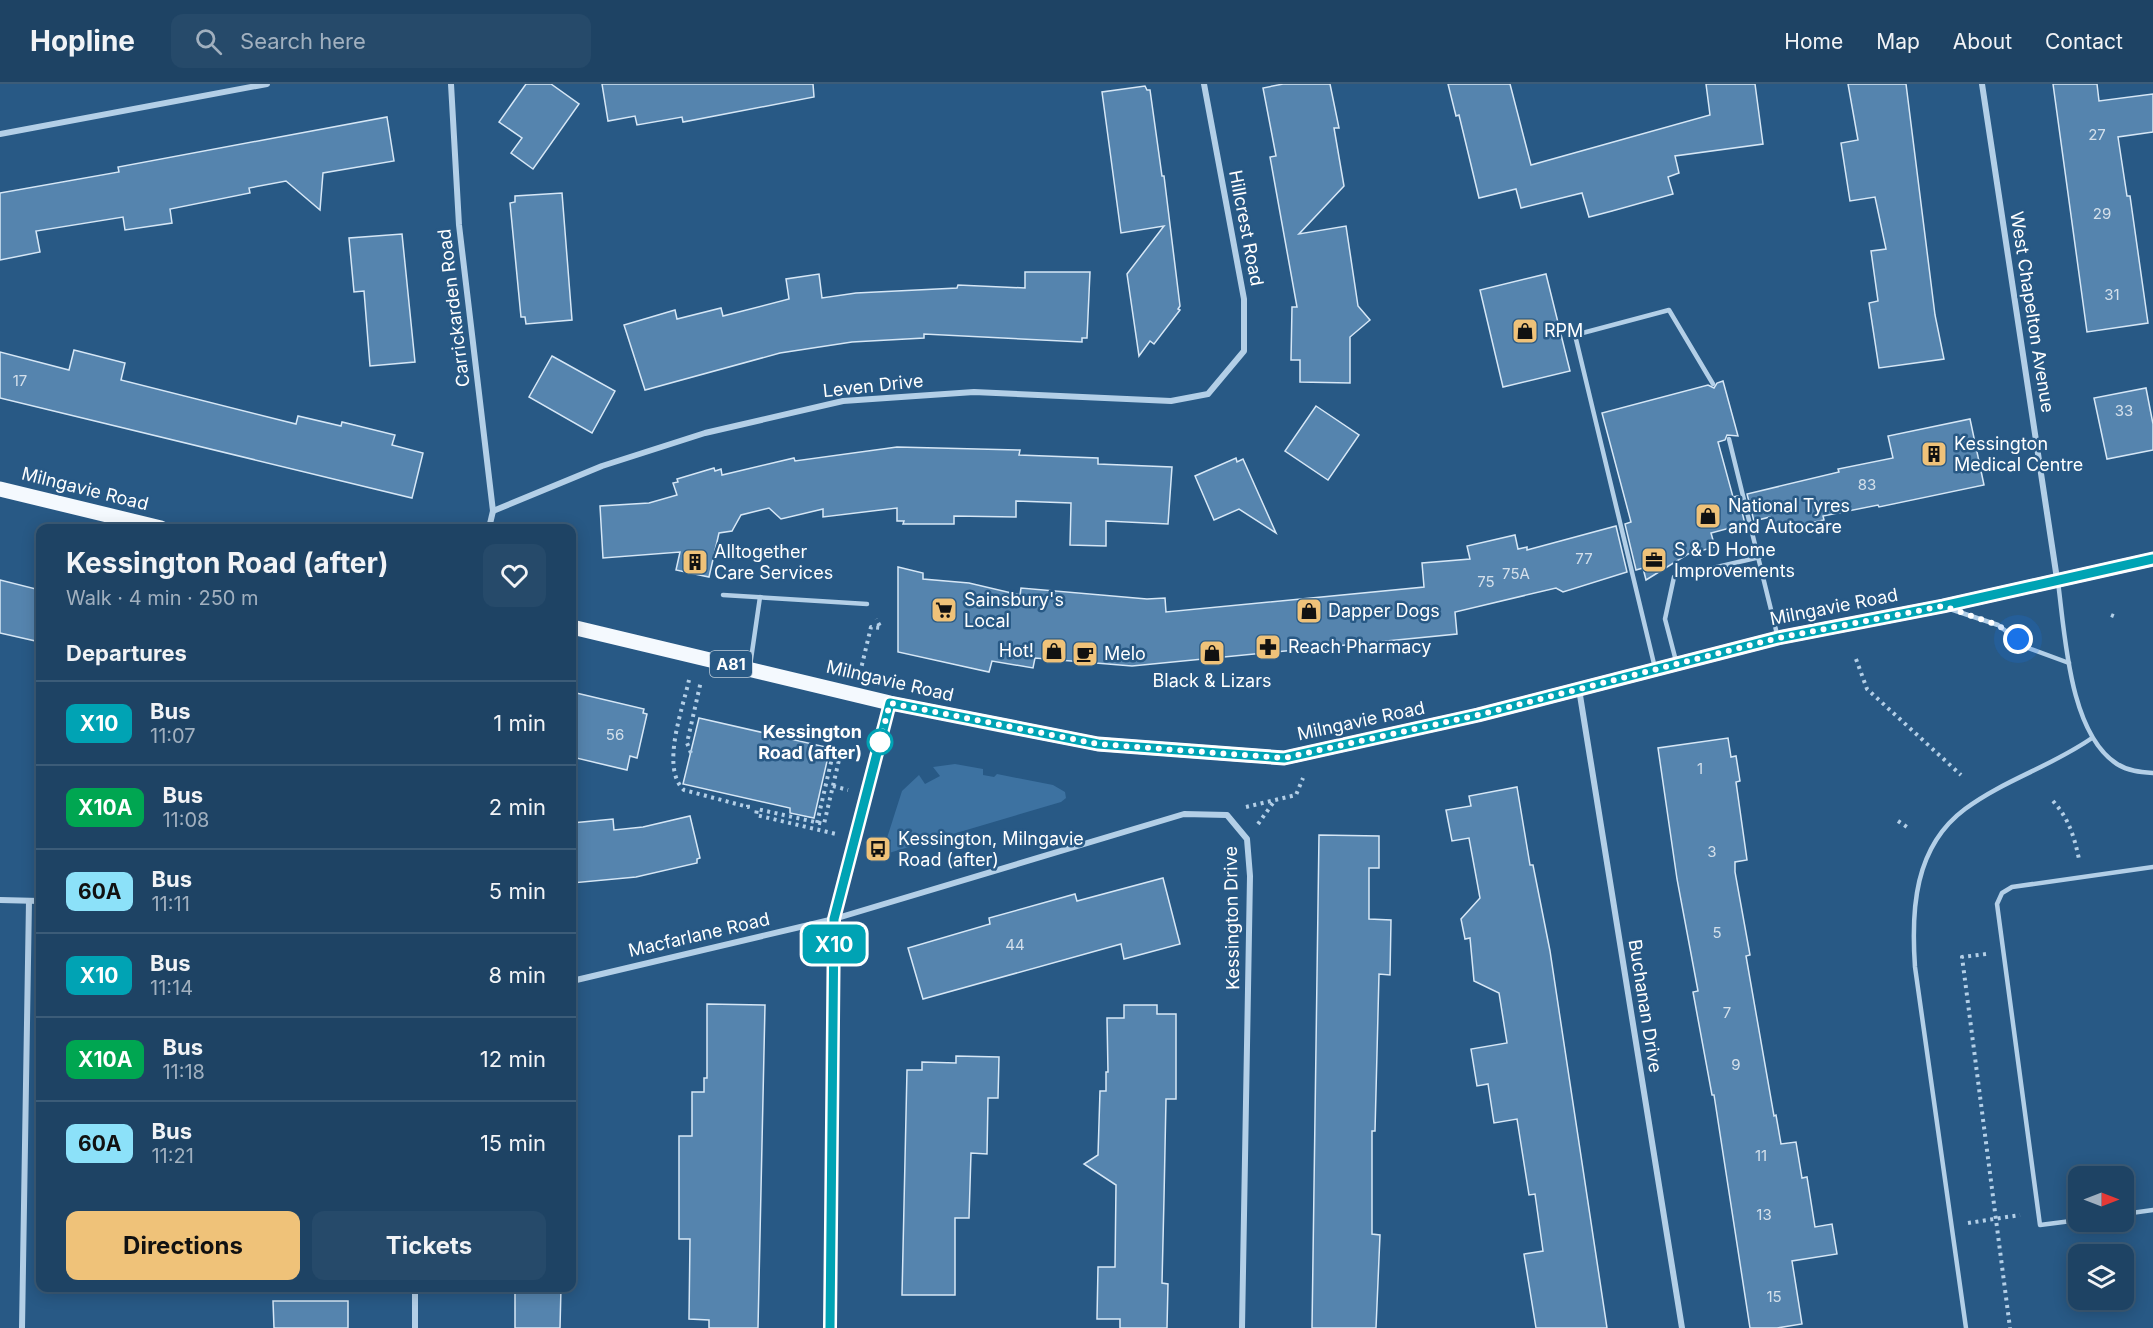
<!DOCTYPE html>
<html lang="en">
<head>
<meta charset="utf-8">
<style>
	body { margin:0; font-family:Inter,sans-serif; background:#264a6a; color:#f1f3f6; height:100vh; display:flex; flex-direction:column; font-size:22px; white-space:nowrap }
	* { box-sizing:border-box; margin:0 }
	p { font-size:20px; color:#a1b0bf }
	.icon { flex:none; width:33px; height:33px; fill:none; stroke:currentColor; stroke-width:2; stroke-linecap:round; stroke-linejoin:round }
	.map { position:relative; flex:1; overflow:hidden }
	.drawer { position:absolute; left:36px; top:440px; width:540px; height:768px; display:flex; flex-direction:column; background:#1e4364; border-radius:12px; box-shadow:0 3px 15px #0003,0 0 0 2px #3c5c78 }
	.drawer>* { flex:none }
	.badge { padding:0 12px; border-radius:9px; font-size:21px; line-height:39px }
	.needle { width:39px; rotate:90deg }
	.buttons { position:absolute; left:2068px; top:1082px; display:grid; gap:12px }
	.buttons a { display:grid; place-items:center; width:66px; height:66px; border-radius:12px; background:#1e4364; box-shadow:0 3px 15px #0003,0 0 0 2px #3c5c78; font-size:30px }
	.you { position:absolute; width:30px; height:30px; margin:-15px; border:4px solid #fff; border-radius:50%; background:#1a73e8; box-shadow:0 0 0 9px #1a73e833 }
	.map>.badge { position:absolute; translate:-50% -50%; box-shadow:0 0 0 3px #fff }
	h2 { padding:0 30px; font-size:22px; line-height:54px }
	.round { display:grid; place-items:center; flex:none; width:63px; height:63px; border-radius:12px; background:#264a6a }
	.head { display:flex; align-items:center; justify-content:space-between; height:102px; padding:0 30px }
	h1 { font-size:28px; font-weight:700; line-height:45px }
	.button { display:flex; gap:12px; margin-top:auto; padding:12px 30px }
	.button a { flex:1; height:69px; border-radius:12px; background:#efc279; color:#111; font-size:24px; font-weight:700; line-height:69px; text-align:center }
	.button a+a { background:#264a6a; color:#f1f3f6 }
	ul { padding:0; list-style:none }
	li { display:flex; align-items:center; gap:18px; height:84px; padding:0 30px; border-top:2px solid #3c5c78 }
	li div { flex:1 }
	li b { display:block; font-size:22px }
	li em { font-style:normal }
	li .badge { min-width:66px; font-weight:700; text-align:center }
	header { display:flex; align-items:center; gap:36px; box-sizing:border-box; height:84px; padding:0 30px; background:#1e4364; border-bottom:2px solid #3c5c78 }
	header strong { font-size:28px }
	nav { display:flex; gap:33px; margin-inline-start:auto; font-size:21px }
	.search { width:420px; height:54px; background:#264a6a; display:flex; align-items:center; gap:15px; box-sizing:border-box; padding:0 21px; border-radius:12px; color:#a1b0bf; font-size:22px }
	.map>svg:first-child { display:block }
</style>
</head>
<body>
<header>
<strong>Hopline</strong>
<div class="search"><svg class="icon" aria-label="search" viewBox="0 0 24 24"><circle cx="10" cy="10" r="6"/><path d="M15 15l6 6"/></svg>Search here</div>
<nav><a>Home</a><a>Map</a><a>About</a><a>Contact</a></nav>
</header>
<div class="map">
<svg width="2153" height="1244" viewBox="0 0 2153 1244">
	<rect width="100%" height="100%" fill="#285985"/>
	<path fill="#3d72a1" d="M 955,680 L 983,685 L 983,691 L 994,693 L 997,690 L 1053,701 L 1065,708 L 1066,714 L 1061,718 L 882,771 L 884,764 L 889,765 L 891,756 L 887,754 L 902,707 L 919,691 L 925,700 L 940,692 L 933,683 Z"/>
	<g fill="#5584ae" stroke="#d6e7f6" stroke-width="1.5">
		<path d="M 526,0 L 551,0 L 579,20 L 533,85 L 511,69 L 522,54 L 499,38 Z"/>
		<path d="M 602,0 L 813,0 L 814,13 L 683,38 L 682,33 L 637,41 L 635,32 L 608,37 Z"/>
		<path d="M 1283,0 L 1330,0 L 1339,44 L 1334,44 L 1344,102 L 1299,150 L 1346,142 L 1358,222 L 1370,236 L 1350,253 L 1350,299 L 1300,298 L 1300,276 L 1291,276 L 1292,223 L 1297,223 L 1270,73 L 1276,72 L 1263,4 Z"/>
		<path d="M 1448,0 L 1510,0 L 1531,81 L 1710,31 L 1706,0 L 1755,0 L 1763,60 L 1675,72 L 1679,89 L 1668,93 L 1673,110 L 1612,127 L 1589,133 L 1582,109 L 1521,124 L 1516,105 L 1479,114 L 1459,31 L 1456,32 Z"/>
		<path d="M 1848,0 L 1906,0 L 1935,231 L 1944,275 L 1879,284 L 1869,219 L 1878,217 L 1871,167 L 1886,165 L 1875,113 L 1850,117 L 1841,59 L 1858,56 Z"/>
		<path d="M 2053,0 L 2097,0 L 2099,17 L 2153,10 L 2153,48 L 2118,53 L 2127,112 L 2130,112 L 2148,239 L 2087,248 Z"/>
		<path d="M 1145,2 L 1147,6 L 1150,6 L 1162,92 L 1164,92 L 1180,222 L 1178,225 L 1180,226 L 1154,260 L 1150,257 L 1139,272 L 1127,190 L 1164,142 L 1121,149 L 1102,8 Z"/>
		<path d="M 387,33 L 394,77 L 323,89 L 320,126 L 286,97 L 249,104 L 250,109 L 170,125 L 172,139 L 125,146 L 123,133 L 36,147 L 40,168 L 0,176 L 0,109 L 119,88 L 118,83 Z"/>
		<path d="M 562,109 L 572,236 L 526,240 L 525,233 L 521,233 L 510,119 L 515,118 L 515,112 Z"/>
		<path d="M 402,150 L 415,278 L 370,282 L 364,207 L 354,208 L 349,154 Z"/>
		<path d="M 1025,188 L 1090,188 L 1087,254 L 1082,254 L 1082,258 L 924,250 L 924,254 L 852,258 L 780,269 L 645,306 L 624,241 L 675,226 L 677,235 L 721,224 L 723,232 L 789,215 L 786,195 L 819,190 L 822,214 L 856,209 L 957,204 L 958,201 L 1025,204 Z"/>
		<path d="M 1546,190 L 1570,287 L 1503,303 L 1480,206 Z"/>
		<path d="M 74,266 L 125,279 L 121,296 L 296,340 L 298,332 L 341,342 L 342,338 L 395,351 L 392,361 L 423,369 L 412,414 L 0,314 L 0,268 L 69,286 Z"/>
		<path d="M 552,272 L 615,307 L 592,349 L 529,313 Z"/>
		<path d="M 1723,297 L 1738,352 L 1727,351 L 1725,356 L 1718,358 L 1733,413 L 1738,412 L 1745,440 L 1711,449 L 1715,463 L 1688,470 L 1646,496 L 1643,484 L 1636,486 L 1625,440 L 1631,438 L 1602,329 L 1708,301 L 1714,304 L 1717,299 Z"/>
		<path d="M 2146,304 L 2153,340 L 2153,366 L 2107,375 L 2094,314 Z"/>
		<path d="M 1316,322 L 1359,351 L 1328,396 L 1285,367 Z"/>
		<path d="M 1970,335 L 1984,401 L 1879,423 L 1878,421 L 1823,432 L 1824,436 L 1819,437 L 1774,448 L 1770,433 L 1754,437 L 1747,410 L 1839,388 L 1838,385 L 1893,374 L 1888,352 Z"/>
		<path d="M 897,363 L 1020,366 L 1019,371 L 1098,374 L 1098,380 L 1172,383 L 1168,440 L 1106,437 L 1106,462 L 1070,461 L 1071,419 L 1016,417 L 1016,433 L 954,432 L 954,440 L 903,440 L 904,437 L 897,437 L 897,424 L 823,433 L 823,425 L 781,435 L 769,424 L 741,431 L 732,447 L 719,449 L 709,493 L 676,486 L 680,468 L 603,474 L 600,422 L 649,419 L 677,411 L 673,399 L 678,398 L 677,395 L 714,384 L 715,387 L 721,385 L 722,391 L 794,374 L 795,377 Z"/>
		<path d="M 1236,374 L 1237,378 L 1243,375 L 1276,449 L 1239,425 L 1214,436 L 1195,392 Z"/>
		<path d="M 1616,442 L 1627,488 L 1563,508 L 1556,504 L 1455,528 L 1457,550 L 1132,582 L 1035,574 L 1033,584 L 992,577 L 989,588 L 898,568 L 898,483 L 923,489 L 923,495 L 969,499 L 1020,511 L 1021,504 L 1147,515 L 1165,514 L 1166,528 L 1424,503 L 1422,479 L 1470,475 L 1467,462 L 1515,451 L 1518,465 L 1527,463 L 1527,466 Z"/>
		<path d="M 0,496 L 40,506 L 40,558 L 0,549 Z"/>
		<path d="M 572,608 L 644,625 L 643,629 L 647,630 L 637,674 L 630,672 L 627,686 L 572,673 Z"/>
		<path d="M 699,634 L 830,664 L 814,734 L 790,729 L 790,724 L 683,700 Z"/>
		<path d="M 1728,654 L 1731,673 L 1736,672 L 1740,697 L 1736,698 L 1747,776 L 1735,778 L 1735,788 L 1750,871 L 1746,872 L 1774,1032 L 1776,1031 L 1781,1060 L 1796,1058 L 1802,1094 L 1807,1093 L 1815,1143 L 1832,1140 L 1837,1170 L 1792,1177 L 1802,1240 L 1777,1244 L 1750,1244 L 1714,1011 L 1712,1011 L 1693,908 L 1698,907 L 1677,795 L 1658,664 Z"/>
		<path d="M 1517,703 L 1530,781 L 1533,781 L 1550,867 L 1607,1244 L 1536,1244 L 1524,1170 L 1543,1167 L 1535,1110 L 1529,1111 L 1517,1035 L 1494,1039 L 1488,1000 L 1477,1002 L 1471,965 L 1507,959 L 1499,909 L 1474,897 L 1470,854 L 1465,855 L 1461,835 L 1480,814 L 1469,754 L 1452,757 L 1446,726 L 1471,722 L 1469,712 Z"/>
		<path d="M 690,732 L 700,774 L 697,775 L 697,779 L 636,793 L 572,799 L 572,739 L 613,735 L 614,746 L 643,743 Z"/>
		<path d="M 1319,751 L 1379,752 L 1379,784 L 1369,784 L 1369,835 L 1391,836 L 1390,891 L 1379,890 L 1375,1047 L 1372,1047 L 1372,1150 L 1380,1151 L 1376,1244 L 1312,1244 Z"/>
		<path d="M 1163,794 L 1180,860 L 1124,875 L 1121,860 L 923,915 L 908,864 L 990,840 L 989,834 L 1075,810 L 1077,817 Z"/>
		<path d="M 707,920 L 765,921 L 758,1244 L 709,1244 L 709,1236 L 689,1235 L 690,1155 L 679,1155 L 679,1052 L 692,1052 L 692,1008 L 704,1008 L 704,994 L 707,994 Z"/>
		<path d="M 1124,921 L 1157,921 L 1157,930 L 1176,930 L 1176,1015 L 1166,1015 L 1164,1114 L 1162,1199 L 1168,1200 L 1167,1244 L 1120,1244 L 1120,1235 L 1097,1235 L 1098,1183 L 1115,1183 L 1116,1101 L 1084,1080 L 1098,1071 L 1100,1007 L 1106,1007 L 1106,988 L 1108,988 L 1107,934 L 1124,934 Z"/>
		<path d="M 956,972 L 999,973 L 998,1014 L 988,1014 L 987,1070 L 971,1069 L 969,1134 L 955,1134 L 955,1211 L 902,1211 L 907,986 L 922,986 L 922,978 L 956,979 Z"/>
		<path d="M 515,1203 L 561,1203 L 560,1244 L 515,1244 Z"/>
		<path d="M 273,1217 L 348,1217 L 348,1244 L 274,1244 Z"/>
	</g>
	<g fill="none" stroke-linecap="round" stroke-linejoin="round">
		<g stroke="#b3cfe7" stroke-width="4" stroke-dasharray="3 4.5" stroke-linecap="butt">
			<path d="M 2111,531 L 2116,533"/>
			<path d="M 1856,575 L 1867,605 L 1961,691"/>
			<path d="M 860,589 L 871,543 L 881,544 L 876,535"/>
			<path d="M 689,596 C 683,624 660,684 684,706 L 748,723 L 748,719"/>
			<path d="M 691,669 L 687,659 L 701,597"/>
			<path d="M 833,702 L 848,706"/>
			<path d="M 2053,717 C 2069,735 2074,752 2079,775"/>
			<path d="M 1246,723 L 1296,711 L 1303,694"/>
			<path d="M 1898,737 L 1910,745"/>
			<path d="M 817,739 L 832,674 L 839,676 L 824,740 L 757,725 L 756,731 L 836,750"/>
			<path d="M 1258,740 L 1273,719"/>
			<path d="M 1986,870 L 1962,873 L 2010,1244"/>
			<path d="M 1968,1139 L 2020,1131"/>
		</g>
		<g stroke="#b3cfe7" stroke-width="4.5">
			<path d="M 1729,355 L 1777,550"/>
			<path d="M 2058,498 C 2065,550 2069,649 2117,680 C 2128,687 2140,688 2153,689"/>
			<path d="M 723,511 L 867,520"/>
			<path d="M 1953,526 L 1998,541 L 2028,564 L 2069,579"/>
			<path d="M 1676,577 L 1665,535 L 1674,493 L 1760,473"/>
			<path d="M 750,582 L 760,513"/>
			<path d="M 1655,584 L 1575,251 L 1669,226 L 1713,300"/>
			<path d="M 2124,1130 L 2153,1126"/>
			<path d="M 2079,1136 L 2040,1141 L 1997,820 L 2002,809 L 2012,803 L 2153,783"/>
			<path d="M 1966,1244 L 1915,883 C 1911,826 1914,763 1965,725 C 2004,696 2052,682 2092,654"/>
		</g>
		<g stroke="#b3cfe7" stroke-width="6">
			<path d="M 451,0 L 459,141 L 493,427 L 489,444"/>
			<path d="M 1982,0 L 2057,495"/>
			<path d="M 0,50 L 267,0"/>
			<path d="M 493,427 L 602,382 L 705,349 L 843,317 L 974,308 L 1171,317 L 1208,310 L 1244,267 L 1244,215 L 1204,0"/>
			<path d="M 1579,605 L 1682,1244"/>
			<path d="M 0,816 L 40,817"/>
			<path d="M 572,897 L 834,835 L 1184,730 L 1227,731 L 1247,755 L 1250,792 L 1242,1244"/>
			<path d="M 22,1244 L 29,817"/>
			<path d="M 415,1244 L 415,1203"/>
			<path d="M 830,1244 L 834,835 L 890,619"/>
		</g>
		<g stroke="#f4f9fe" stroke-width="15">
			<path d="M 0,405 L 161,444"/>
			<path d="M 572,543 L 890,619 L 1098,660 L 1284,674 L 1478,631 L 1778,554 L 1943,522 L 2153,475"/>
		</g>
	</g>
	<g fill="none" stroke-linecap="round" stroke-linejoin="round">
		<g stroke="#fff" stroke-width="14">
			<path id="line" d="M 830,1244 L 834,835 L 890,619 L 1098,660 L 1284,674 L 1478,631 L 1778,554 L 1943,522 L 2153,475"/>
		</g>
		<use href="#line" stroke="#00a3b4" stroke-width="9"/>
		<path stroke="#fff" stroke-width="6" stroke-dasharray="0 10.8" d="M 880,658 L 890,619 L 1098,660 L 1284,674 L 1478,631 L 1778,554 L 1943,522 L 1998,541 L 2018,555"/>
	</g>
	<defs>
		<g id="shop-square" transform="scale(1.35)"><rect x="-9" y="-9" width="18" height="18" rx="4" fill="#efc279" stroke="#285985"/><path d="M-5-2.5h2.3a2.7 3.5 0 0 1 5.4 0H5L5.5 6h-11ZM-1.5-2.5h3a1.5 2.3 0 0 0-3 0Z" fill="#111"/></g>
		<g id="building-square" transform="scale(1.35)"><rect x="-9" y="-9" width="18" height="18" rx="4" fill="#efc279" stroke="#285985"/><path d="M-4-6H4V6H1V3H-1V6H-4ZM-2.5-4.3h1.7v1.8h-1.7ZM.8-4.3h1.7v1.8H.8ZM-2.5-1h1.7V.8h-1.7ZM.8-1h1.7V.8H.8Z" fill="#111"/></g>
		<g id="office-square" transform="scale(1.35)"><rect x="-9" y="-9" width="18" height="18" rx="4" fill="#efc279" stroke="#285985"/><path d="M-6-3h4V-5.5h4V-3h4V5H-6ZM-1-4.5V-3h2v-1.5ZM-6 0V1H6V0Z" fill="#111"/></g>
		<g id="supermarket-square" transform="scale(1.35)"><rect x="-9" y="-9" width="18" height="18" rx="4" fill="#efc279" stroke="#285985"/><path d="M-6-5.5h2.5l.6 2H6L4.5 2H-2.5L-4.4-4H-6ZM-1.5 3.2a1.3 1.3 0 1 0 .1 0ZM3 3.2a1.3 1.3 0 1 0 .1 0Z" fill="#111"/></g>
		<g id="pharmacy-square" transform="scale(1.35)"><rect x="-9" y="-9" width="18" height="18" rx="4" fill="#efc279" stroke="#285985"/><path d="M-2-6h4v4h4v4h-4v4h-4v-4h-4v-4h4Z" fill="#111"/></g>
		<g id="cafe-square" transform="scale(1.35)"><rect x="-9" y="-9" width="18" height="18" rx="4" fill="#efc279" stroke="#285985"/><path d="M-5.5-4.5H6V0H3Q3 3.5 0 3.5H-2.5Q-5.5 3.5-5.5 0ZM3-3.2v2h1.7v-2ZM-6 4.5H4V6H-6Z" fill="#111"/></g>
		<g id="bus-square" transform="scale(1.35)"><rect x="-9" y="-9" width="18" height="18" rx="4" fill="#efc279" stroke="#285985"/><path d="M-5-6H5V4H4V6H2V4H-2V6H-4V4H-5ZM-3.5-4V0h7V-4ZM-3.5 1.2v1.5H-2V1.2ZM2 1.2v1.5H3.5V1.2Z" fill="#111"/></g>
	</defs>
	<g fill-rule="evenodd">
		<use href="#shop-square" x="1525" y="247"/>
		<use href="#building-square" x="1934" y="370"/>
		<use href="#shop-square" x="1708" y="432"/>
		<use href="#office-square" x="1654" y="476"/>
		<use href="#building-square" x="695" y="478"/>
		<use href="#supermarket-square" x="944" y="526"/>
		<use href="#shop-square" x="1309" y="527"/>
		<use href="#pharmacy-square" x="1268" y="563"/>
		<use href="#shop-square" x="1054" y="567"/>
		<use href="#shop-square" x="1212" y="569"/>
		<use href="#cafe-square" x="1085" y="570"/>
		<use href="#bus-square" x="878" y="765"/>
	</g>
	<circle fill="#fff" stroke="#00a3b4" stroke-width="3" cx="880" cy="658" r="12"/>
	<g text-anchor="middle" stroke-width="5" stroke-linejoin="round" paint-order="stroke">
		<g font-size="15" fill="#d4e0eb">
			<text x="2097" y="56">27</text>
			<text x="2102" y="135">29</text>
			<text x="2112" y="216">31</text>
			<text x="20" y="302">17</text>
			<text x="2124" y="332">33</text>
			<text x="1867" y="406">83</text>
			<text x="1584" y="480">77</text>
			<text x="1516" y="495">75A</text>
			<text x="1486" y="503">75</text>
			<text x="615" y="656">56</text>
			<text x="1700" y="690">1</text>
			<text x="1712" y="773">3</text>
			<text x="1717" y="854">5</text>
			<text x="1015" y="866">44</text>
			<text x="1727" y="934">7</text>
			<text x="1736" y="986">9</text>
			<text x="1761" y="1077">11</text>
			<text x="1764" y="1136">13</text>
			<text x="1774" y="1218">15</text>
		</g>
		<rect fill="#285985" stroke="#becdda" stroke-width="1.5" x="710" y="567" width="42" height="26" rx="4.5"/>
		<g font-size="16" font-weight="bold" fill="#fff">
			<text x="731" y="586">A81</text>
		</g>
		<g font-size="18" fill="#fff" stroke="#285985">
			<text transform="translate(1246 144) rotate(79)" y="6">Hillcrest Road</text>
			<text transform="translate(454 224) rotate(-97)" y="6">Carrickarden Road</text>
			<text transform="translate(2032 228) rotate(81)" y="6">West Chapelton Avenue</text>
			<text transform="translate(873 302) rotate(-6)" y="6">Leven Drive</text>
			<text transform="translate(85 405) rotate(14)" y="6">Milngavie Road</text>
			<text transform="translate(1834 523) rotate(-11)" y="6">Milngavie Road</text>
			<text transform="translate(890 597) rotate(13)" y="6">Milngavie Road</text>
			<text transform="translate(1361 637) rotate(-12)" y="6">Milngavie Road</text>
			<text transform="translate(1232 834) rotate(-91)" y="6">Kessington Drive</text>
			<text transform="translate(699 851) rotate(-13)" y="6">Macfarlane Road</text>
			<text transform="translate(1645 922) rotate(81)" y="6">Buchanan Drive</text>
		</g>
		<g font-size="18" fill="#fff" stroke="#285985" text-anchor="start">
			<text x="1544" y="253">RPM</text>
			<text x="1954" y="366">Kessington<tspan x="1954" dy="21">Medical Centre</tspan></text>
			<text x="1728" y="428">National Tyres<tspan x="1728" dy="21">and Autocare</tspan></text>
			<text x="1674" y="472">S &amp; D Home<tspan x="1674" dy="21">Improvements</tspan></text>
			<text x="714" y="474">Alltogether<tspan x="714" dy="21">Care Services</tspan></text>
			<text x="964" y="522">Sainsbury's<tspan x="964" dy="21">Local</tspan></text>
			<text x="1328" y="533">Dapper Dogs</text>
			<text x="1288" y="569">Reach Pharmacy</text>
			<text x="1034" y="573" text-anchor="end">Hot!</text>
			<text x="1104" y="576">Melo</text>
			<text x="1212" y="603" text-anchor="middle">Black &amp; Lizars</text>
			<text x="898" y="761">Kessington, Milngavie<tspan x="898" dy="21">Road (after)</tspan></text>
		</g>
		<g font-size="18" font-weight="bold" fill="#fff" stroke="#285985" text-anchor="end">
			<text x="862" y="654">Kessington<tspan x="862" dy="21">Road (after)</tspan></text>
		</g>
	</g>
</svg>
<div class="buttons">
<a><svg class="needle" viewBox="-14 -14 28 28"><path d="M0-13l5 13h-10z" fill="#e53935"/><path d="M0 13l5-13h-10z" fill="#a1b0bf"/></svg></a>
<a><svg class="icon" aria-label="layers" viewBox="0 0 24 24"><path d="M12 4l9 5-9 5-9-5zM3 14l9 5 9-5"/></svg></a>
</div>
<div class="you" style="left:2018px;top:555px"></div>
<b class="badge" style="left:834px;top:860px;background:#00a3b4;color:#fff">X10</b>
<section class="drawer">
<div class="head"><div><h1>Kessington Road (after)</h1><p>Walk · 4 min · 250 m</p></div><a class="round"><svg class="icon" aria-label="heart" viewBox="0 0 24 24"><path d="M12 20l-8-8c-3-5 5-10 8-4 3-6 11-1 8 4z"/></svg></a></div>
<h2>Departures</h2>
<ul>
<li><span class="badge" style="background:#00a3b4;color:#fff">X10</span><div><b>Bus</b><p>11:07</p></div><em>1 min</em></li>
<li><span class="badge" style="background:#00a651;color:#fff">X10A</span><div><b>Bus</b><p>11:08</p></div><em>2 min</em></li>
<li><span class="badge" style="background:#8ce1f9;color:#111">60A</span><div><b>Bus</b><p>11:11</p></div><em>5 min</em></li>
<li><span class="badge" style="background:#00a3b4;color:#fff">X10</span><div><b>Bus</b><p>11:14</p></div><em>8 min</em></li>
<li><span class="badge" style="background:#00a651;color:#fff">X10A</span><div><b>Bus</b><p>11:18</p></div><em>12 min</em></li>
<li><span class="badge" style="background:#8ce1f9;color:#111">60A</span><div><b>Bus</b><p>11:21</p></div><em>15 min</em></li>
</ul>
<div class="button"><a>Directions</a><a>Tickets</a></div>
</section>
</div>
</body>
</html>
